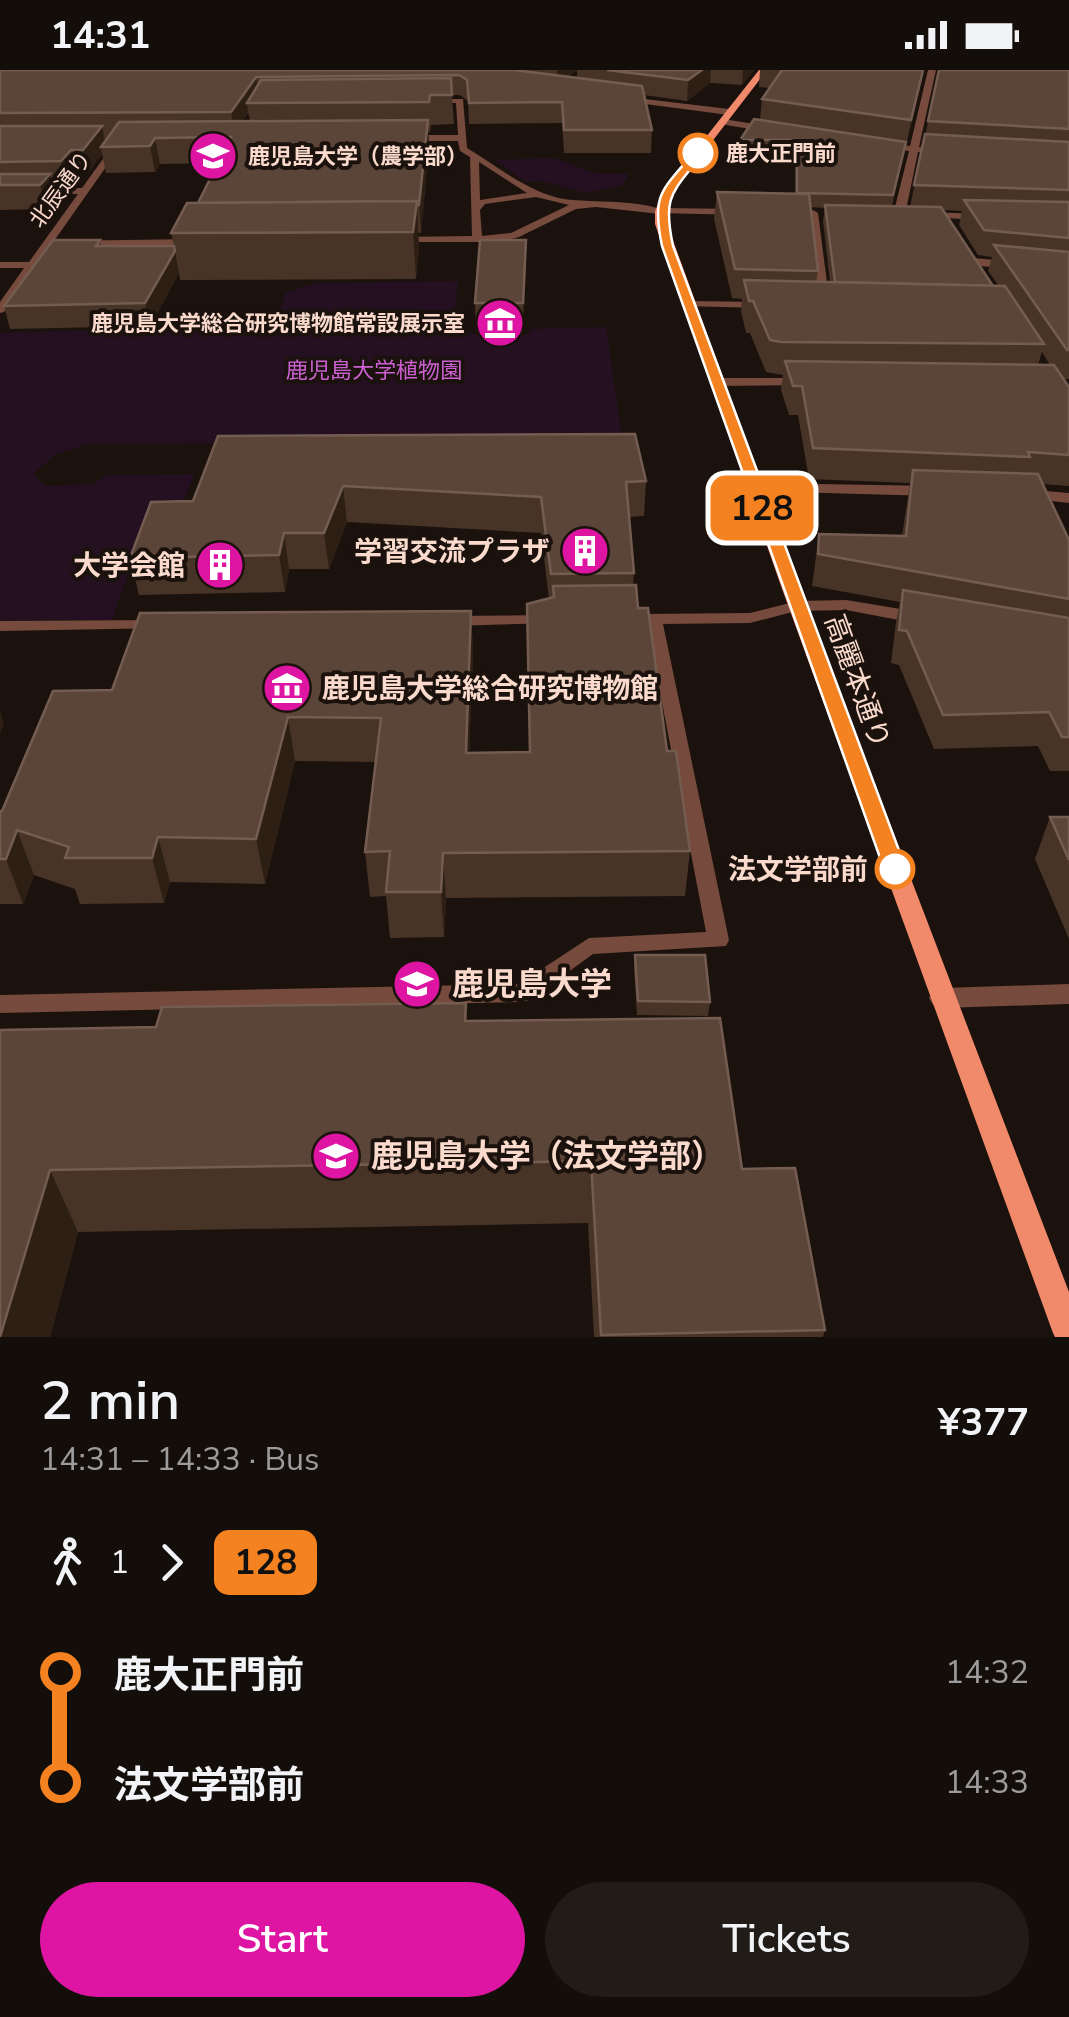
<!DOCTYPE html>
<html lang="en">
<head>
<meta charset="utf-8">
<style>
	body { margin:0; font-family:"Nunito Sans","Noto Sans JP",sans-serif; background:#211c18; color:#f1f3f6; height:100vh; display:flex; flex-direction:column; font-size:38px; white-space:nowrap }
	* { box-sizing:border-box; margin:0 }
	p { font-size:32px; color:#9d9c9c }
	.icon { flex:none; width:55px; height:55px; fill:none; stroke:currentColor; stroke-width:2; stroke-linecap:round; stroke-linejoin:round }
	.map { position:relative; height:1267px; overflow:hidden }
	.side { display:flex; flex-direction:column; background:#140e0a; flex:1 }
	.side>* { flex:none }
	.badge { padding:0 20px; border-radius:15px; font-size:35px; line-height:65px }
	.map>.badge { position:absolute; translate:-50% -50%; box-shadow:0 0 0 5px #fff }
	.legs { display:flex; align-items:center; gap:15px; height:110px; padding:0 40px; font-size:32px }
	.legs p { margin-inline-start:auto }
	.headline { display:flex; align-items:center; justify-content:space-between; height:170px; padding:0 40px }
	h1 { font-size:55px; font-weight:600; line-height:75px }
	.cta { display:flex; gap:20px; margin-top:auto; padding:20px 40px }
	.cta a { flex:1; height:115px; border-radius:60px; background:#de14a2; color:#fff; font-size:40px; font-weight:600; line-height:115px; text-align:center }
	.cta a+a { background:#211c18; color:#f1f3f6 }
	ul { padding:0 40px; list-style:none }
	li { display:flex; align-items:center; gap:35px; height:110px; font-size:38px }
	li i { display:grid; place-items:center; width:15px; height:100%; margin:0 12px; background:currentColor }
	li i::after { content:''; width:25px; height:25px; margin:-12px; border:8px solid; border-radius:50%; background:#140e0a }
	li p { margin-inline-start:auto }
	li:first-child i { background:linear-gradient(#0000 50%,currentColor 0) }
	li:last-child i { background:linear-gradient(currentColor 50%,#0000 0) }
	.status { display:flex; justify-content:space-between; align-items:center; height:70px; padding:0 50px; background:#140e0a; direction:ltr }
	.status svg { height:28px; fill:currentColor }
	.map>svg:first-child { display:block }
</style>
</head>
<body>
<div class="status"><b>14:31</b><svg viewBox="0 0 49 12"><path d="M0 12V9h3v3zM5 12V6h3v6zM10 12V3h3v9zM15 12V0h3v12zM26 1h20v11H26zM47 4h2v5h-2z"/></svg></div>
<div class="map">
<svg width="1069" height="1267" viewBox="0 0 1069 1267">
	<rect width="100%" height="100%" fill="#1b120d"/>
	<g fill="#241021">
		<path d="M 554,88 L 594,103 L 629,104 L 622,116 L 586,123 L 542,111 L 526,112 L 495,90 Z"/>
		<path d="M 458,211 L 454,247 L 470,264 L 526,265 L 532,259 L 606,257 L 625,389 L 229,373 L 87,374 L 55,385 L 33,404 L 45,416 L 93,414 L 107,405 L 195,404 L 176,446 L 143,462 L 112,550 L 0,550 L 0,263 C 92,261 183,254 275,254 L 286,222 L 316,213 Z"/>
	</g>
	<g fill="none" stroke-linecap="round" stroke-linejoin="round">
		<g fill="#764a3c" fill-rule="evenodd">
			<path d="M 432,29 L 463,29 L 467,78 C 497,96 529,123 564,129 C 594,133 639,129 665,141 L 660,144 L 596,137 L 576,139 L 519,167 L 499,172 L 393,172 L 392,170 L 397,167 L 472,166 L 470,87 L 460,81 L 458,71 L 405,71 L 401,68 L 405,65 L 458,65 L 456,33 L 429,33 ZM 479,92 L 527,123 L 480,130 ZM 536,127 L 569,135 L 511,163 L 482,166 L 480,140 L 485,134 Z"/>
			<path d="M 113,75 L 120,77 L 54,171 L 196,169 L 201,172 L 196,175 L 50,177 L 4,242 L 0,243 L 0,232 L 24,198 L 0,198 L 0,192 L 29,192 L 78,124 L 0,124 L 0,118 L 82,118 Z"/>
			<path d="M 813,140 L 818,143 L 830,236 L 824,239 L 818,236 L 808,143 Z"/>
			<path d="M 687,231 L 762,232 L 768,235 L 762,238 L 683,236 L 681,234 Z"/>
			<path d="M 798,531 L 806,536 L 804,539 L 750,553 L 663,554 L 729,870 L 726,876 L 593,884 L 531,929 L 523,932 L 0,943 L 0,925 L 519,914 L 589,868 L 706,862 L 647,554 L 637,549 L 645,544 L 750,543 Z"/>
			<path d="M 549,545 L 557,550 L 555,553 L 450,556 L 442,551 L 450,546 Z"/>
			<path d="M 159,550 L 165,552 L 167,555 L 165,558 L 0,561 L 0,551 Z"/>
		</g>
		<g fill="#764a3c" fill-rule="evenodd">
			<path d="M 928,0 L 936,0 L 919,77 L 952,82 L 947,85 L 918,82 L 905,145 L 899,148 L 893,145 L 909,81 L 877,76 L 882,73 L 910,76 Z"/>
			<path d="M 619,26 L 729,39 L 734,42 L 729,45 L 622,31 Z"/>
			<path d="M 723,49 L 774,57 L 779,60 L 774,63 L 720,54 Z"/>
			<path d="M 660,138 L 743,139 L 748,142 L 743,145 L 656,143 L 655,141 Z"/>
			<path d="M 922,142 L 988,144 L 994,147 L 988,150 L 918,147 L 918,143 Z"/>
			<path d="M 974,188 L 1069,197 L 1069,205 L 970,195 L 968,192 Z"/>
			<path d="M 807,308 L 812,309 L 812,315 L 716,316 L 709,312 L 716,308 Z"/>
			<path d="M 756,413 L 933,416 L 941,421 L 933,426 L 750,421 L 748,418 Z"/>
			<path d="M 1022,419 L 1069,423 L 1069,433 L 1016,427 L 1014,424 Z"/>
			<path d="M 846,530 L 925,543 L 934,549 L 925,555 L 846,540 L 798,541 L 789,536 L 798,531 Z"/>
			<path d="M 1069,914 L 1069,934 L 942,938 L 933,935 L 929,928 L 933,921 L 942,918 Z"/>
		</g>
		<path fill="#f1896b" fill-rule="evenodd" d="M 759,0 L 767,0 L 674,121 L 665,141 L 667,154 L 799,516 L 1069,1222 L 1069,1267 L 1055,1267 L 1053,1263 L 781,516 L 655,154 L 655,141 L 664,120 Z"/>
	</g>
	<g fill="#473427" fill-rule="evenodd">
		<path d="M 0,0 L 577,0 L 567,7 L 577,8 L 577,0 L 754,0 L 742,15 L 710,13 L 687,31 L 644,25 L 652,60 L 651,83 L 564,83 L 562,53 L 469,54 L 468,31 L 460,25 L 452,25 L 454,54 L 431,55 L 430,62 L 428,62 L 429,75 L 421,163 L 418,163 L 419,177 L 416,209 L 180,210 L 179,203 L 150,256 L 10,259 L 4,236 L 100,170 L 101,176 L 174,176 L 171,163 L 198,133 L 218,93 L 160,94 L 155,102 L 106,103 L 102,84 L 88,103 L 76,103 L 67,114 L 52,114 L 55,128 L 46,139 L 0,140 ZM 248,42 L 250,51 L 242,51 L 248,43 Z"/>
		<path d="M 760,0 L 924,0 L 907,72 L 856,64 L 903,85 L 892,136 L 910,137 L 939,0 L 1069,0 L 1069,309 L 1063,309 L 1069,317 L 1069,416 L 1043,414 L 1069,470 L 1069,701 L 1050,701 L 1038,676 L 934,679 L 899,595 L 891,593 L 896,552 L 900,532 L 812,516 L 819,464 L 902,466 L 910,413 L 809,409 L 798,345 L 789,345 L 781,320 L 783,305 L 766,302 L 750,263 L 746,263 L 741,241 L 742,229 L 732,228 L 714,149 L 717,122 L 795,124 L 795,83 L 739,83 L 740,70 L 760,50 L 762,29 L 770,18 L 759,17 ZM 810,137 L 825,138 L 823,151 L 830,212 L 816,212 L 818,201 ZM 943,140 L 962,141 L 959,155 L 978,185 L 992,187 L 988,201 L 999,216 L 993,216 ZM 1042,282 L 1050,295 L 1038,295 Z"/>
		<path d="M 526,197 L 523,261 L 476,261 L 475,233 Z"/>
		<path d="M 218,366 L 646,411 L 644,446 L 629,447 L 634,503 L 633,515 L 667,681 L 690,781 L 685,826 L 446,828 L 444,867 L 390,868 L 386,826 L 370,827 L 365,782 L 376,692 L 295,691 L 265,814 L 170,812 L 164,833 L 80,834 L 75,819 L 34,805 L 23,834 L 0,834 L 0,741 L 2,741 L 112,620 L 471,541 L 473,584 L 469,683 L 530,682 L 549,529 L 541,463 L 347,452 L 329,499 L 289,499 L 285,522 L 139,525 L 130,488 L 193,431 Z"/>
		<path d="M 1050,747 L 1069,747 L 1069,869 L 1035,789 Z"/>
		<path d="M 635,885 L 710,932 L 708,946 L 637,945 L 634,898 Z"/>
		<path d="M 466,933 L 467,951 L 742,1099 L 825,1260 L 823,1267 L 594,1267 L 588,1153 L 78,1162 L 50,1267 L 0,1267 L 0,960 L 156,957 Z"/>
	</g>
	<g fill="#2e1f15">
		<path d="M 557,0 L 577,0 L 557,14 Z"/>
		<path d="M 702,0 L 711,0 L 710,13 L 687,31 L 688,10 Z"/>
		<path d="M 743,0 L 754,0 L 742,15 Z"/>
		<path d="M 923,0 L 924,0 L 907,72 L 911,50 Z"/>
		<path d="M 256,7 L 259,27 L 247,33 L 248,42 L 234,63 L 231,42 Z"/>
		<path d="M 428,50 L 429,75 L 421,163 L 419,135 Z"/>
		<path d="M 102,56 L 106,77 L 101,77 L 102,84 L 88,103 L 83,80 Z"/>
		<path d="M 155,68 L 160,94 L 155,102 L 150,76 Z"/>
		<path d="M 71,80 L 76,103 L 67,114 L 61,91 Z"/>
		<path d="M 50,104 L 55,128 L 46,139 L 40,115 Z"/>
		<path d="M 417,131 L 419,177 L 416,209 L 413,162 Z"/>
		<path d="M 526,170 L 526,197 L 523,261 L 523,233 Z"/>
		<path d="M 175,181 L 179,203 L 150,256 L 145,233 Z"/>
		<path d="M 343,416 L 347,452 L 329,499 L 324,463 Z"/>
		<path d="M 284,463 L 289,499 L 285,522 L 279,485 Z"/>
		<path d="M 471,541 L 473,584 L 468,727 L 466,683 Z"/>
		<path d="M 0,639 L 4,655 L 0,663 Z"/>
		<path d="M 288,647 L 295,691 L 265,814 L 256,769 Z"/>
		<path d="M 17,760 L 34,805 L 23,834 L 6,789 Z"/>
		<path d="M 158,767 L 170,812 L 164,833 L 152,788 Z"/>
		<path d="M 443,783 L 446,828 L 444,867 L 441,822 Z"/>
		<path d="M 50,1100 L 78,1162 L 50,1267 L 1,1267 Z"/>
	</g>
	<g fill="#5b4539" stroke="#745d50" stroke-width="2.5">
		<path d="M 0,0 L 514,0 L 642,16 L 652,60 L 564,60 L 562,32 L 469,33 L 467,10 L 459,5 L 256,7 L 231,42 L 0,43 Z"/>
		<path d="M 607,0 L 702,0 L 688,10 Z"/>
		<path d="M 782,0 L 923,0 L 911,50 L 762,29 Z"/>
		<path d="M 939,0 L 1069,0 L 1069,59 L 928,51 Z"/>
		<path d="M 451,8 L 452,25 L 430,25 L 429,32 L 247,33 L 261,10 Z"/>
		<path d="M 754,49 L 906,72 L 893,125 L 797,123 L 797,70 L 740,70 Z"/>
		<path d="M 428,50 L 419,135 L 416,135 L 417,131 L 198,133 L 231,67 L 155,68 L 150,76 L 101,77 L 119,52 Z"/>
		<path d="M 0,56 L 102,56 L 83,80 L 71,80 L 61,91 L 0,92 Z"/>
		<path d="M 925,64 L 1069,72 L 1069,120 L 914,115 Z"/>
		<path d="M 0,104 L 50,104 L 40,115 L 0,115 Z"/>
		<path d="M 717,122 L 809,124 L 818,201 L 735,199 Z"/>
		<path d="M 964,130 L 1069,132 L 1069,168 L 984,160 Z"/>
		<path d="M 417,131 L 413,162 L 171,163 L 187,133 Z"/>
		<path d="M 825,135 L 941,137 L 993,216 L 835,212 Z"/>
		<path d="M 53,170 L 100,170 L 96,176 L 174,176 L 175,181 L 145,233 L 4,236 Z"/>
		<path d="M 480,170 L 526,170 L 523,233 L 475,233 Z"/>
		<path d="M 994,175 L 1069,182 L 1069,280 L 1067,280 Z"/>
		<path d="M 744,210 L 1005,216 L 1044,274 L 781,272 L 770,270 L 753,231 L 749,231 Z"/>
		<path d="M 785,291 L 1054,295 L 1069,317 L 1069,385 L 1028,382 L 1030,387 L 813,378 L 802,316 L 793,316 Z"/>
		<path d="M 635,364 L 646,411 L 626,412 L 634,503 L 551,504 L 541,427 L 343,416 L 324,463 L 284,463 L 279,485 L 130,488 L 151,432 L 193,431 L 218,366 Z"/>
		<path d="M 913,400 L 1038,404 L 1069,470 L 1069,529 L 818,484 L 819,464 L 906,466 Z"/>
		<path d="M 636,515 L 638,538 L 648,538 L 667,681 L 676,681 L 690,781 L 443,783 L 441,822 L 386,822 L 390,781 L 365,782 L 381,648 L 288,647 L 256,769 L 158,767 L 152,788 L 65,788 L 69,777 L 17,760 L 6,789 L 0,789 L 0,741 L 2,741 L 53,621 L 112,620 L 140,543 L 471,541 L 466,683 L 530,682 L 527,534 L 554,527 L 553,516 Z"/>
		<path d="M 903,520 L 1069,548 L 1069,667 L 1062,667 L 1049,642 L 943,645 L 907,561 L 899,560 Z"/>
		<path d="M 1050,747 L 1069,747 L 1069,790 Z"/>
		<path d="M 635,885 L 705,885 L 710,932 L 638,931 Z"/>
		<path d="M 466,933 L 465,951 L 720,948 L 742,1099 L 795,1098 L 825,1260 L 601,1265 L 591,1091 L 50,1100 L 0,1267 L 0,960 L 156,957 L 162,937 Z"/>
	</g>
	<path fill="#f58220" stroke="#fff" stroke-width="2.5" d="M 695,81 L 703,83 C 673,123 662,124 673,176 L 906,799 L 895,807 L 884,799 L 662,176 C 651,123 662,121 695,81 Z"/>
	<defs>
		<g id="university-disc" transform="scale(2.5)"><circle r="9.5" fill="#de14a2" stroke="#1b120d"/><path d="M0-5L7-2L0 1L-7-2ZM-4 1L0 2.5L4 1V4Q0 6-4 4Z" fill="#fff"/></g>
		<g id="museum-disc" transform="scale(2.5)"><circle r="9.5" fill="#de14a2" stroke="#1b120d"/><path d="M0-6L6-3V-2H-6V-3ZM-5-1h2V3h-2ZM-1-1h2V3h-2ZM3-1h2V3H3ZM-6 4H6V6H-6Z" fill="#fff"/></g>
		<g id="building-disc" transform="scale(2.5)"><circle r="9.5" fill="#de14a2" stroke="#1b120d"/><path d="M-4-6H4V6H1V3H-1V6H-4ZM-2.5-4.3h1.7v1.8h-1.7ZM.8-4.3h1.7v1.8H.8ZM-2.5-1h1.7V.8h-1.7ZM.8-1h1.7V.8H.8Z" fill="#fff"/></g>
	</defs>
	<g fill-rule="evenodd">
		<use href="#university-disc" x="213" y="86"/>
		<use href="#museum-disc" x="500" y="253"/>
		<use href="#building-disc" x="585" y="481"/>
		<use href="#building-disc" x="220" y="495"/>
		<use href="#museum-disc" x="287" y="618"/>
		<use href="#university-disc" x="417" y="914"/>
		<use href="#university-disc" x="336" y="1086"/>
	</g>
	<g fill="#fff" stroke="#f58220" stroke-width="5">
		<circle cx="698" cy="83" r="18"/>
		<circle cx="895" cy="799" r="18"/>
	</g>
	<g text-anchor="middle" stroke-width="8" stroke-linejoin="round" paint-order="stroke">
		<g font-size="22" font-weight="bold" fill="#fadacc" stroke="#1b120d" text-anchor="start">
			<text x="726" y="91">鹿大正門前</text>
		</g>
		<g font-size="22" font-weight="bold" fill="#fadacc" stroke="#1b120d" text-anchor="start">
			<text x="248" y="94">鹿児島大学（農学部）</text>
			<text x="465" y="261" text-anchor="end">鹿児島大学総合研究博物館常設展示室</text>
		</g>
		<g font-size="22" fill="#fadacc" stroke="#1b120d">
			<text transform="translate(60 119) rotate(-54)" y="8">北辰通り</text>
		</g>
		<g font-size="22" fill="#cc60d2" stroke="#1b120d">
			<text x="374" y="308">鹿児島大学植物園</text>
		</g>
		<g font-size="28" font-weight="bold" fill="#fadacc" stroke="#1b120d" text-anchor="end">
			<text x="550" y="491">学習交流プラザ</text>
			<text x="185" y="505">大学会館</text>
			<text x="322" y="628" text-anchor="start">鹿児島大学総合研究博物館</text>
		</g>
		<g font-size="28" fill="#fadacc" stroke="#1b120d">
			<text transform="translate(858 611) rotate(70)" y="10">高麗本通り</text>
		</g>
		<g font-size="28" font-weight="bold" fill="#fadacc" stroke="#1b120d" text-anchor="end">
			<text x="868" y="809">法文学部前</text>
		</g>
		<g font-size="32" font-weight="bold" fill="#fadacc" stroke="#1b120d" text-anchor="start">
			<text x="452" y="925">鹿児島大学</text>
			<text x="371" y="1097">鹿児島大学（法文学部）</text>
		</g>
	</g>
</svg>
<b class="badge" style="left:762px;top:438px;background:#f58220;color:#111">128</b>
</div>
<section class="side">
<div class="headline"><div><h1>2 min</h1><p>14:31 – 14:33 · Bus</p></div><b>¥377</b></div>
<div class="legs"><svg class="icon" aria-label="walk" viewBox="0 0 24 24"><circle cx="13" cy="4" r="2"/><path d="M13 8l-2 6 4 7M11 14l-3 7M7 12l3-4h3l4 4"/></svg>1<svg class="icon" aria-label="forward" viewBox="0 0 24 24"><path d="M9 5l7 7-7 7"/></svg><b class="badge" style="background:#f58220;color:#111">128</b></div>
<ul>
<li><i style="color:#f58220"></i><b>鹿大正門前</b><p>14:32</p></li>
<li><i style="color:#f58220"></i><b>法文学部前</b><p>14:33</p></li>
</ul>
<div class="cta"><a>Start</a><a>Tickets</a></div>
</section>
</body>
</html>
